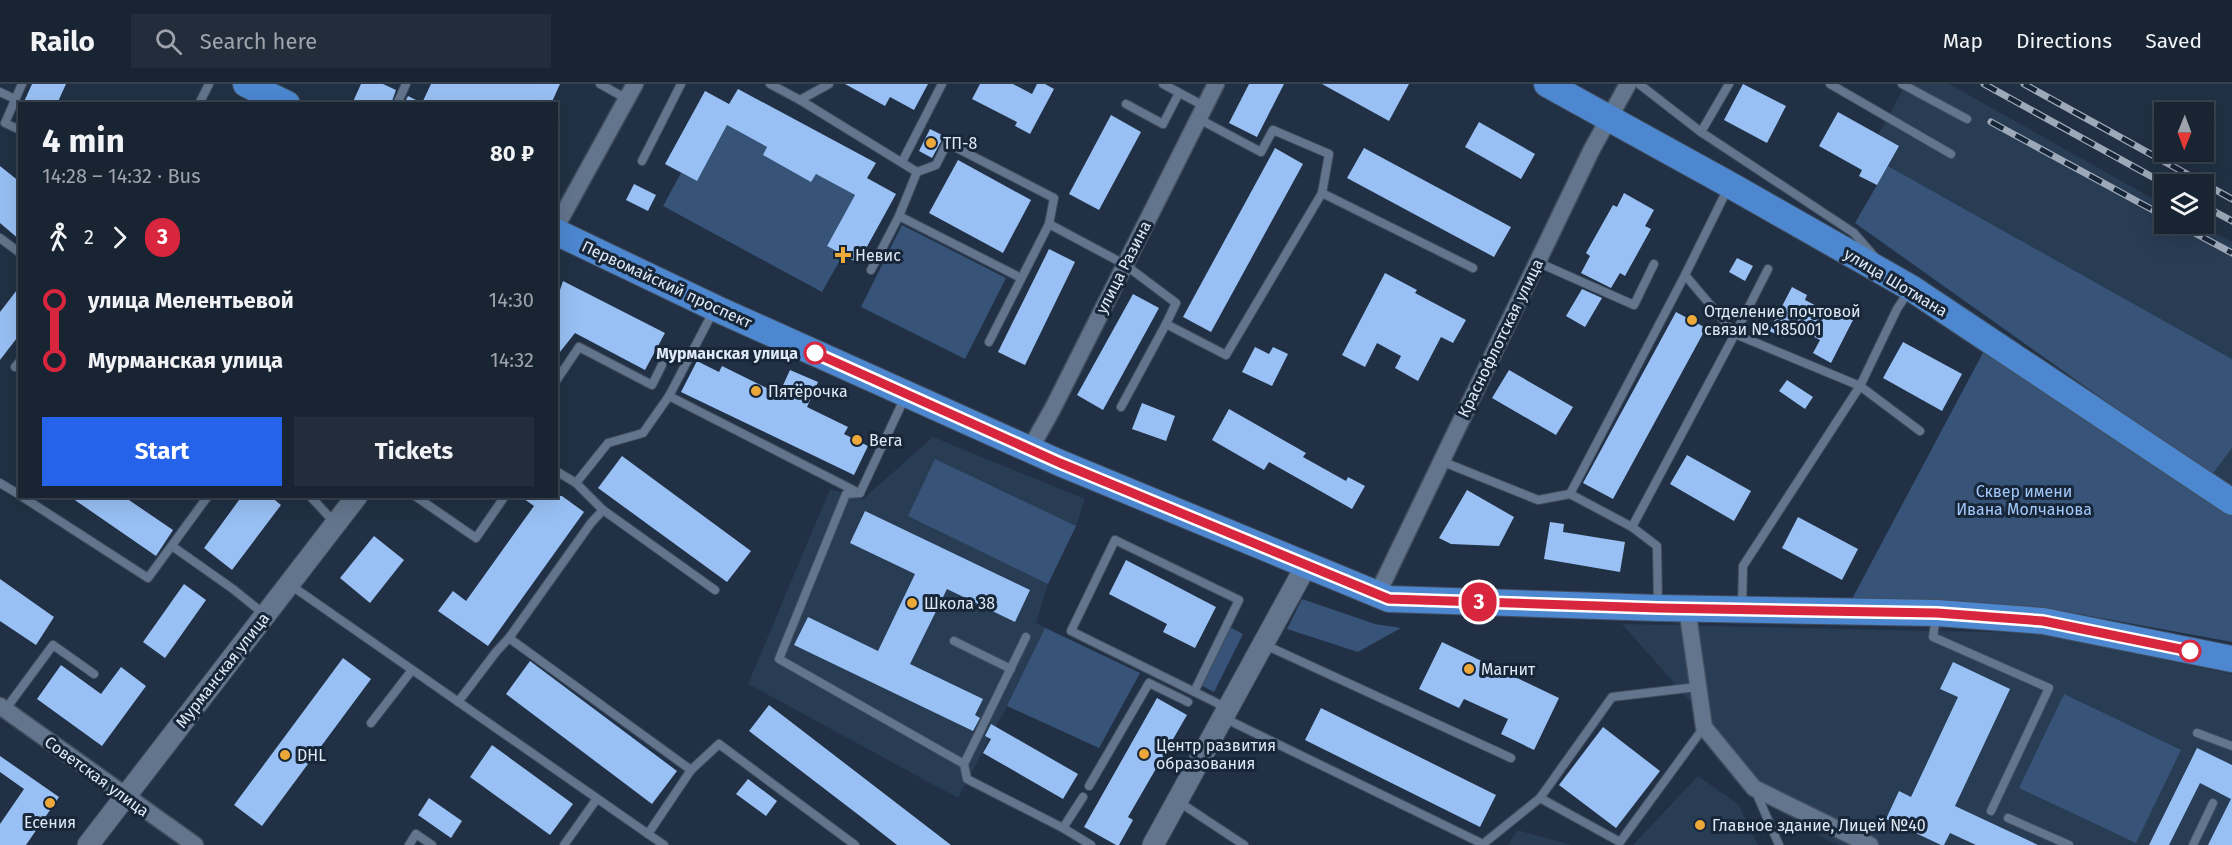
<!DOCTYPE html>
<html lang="en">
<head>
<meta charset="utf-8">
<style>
	body { margin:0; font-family:"Fira Sans",sans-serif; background:#222c3b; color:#f1f3f6; height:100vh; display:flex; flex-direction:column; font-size:22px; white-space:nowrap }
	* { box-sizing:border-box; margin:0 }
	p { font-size:20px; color:#9fa4ac }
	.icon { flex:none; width:33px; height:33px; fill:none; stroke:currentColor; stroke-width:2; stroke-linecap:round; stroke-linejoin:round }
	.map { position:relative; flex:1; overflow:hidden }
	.drawer { position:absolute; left:18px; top:18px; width:540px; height:396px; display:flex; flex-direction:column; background:#192433; border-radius:0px; box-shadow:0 6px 24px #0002,0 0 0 2px #37414e }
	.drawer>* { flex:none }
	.badge { padding:0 12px; border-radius:20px; font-size:21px; line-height:39px }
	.needle { width:39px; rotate:181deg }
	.controls { position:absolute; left:2154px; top:18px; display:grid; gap:12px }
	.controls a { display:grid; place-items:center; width:60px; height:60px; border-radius:0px; background:#192433; box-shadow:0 6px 24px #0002,0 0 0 2px #37414e; font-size:30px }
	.map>.badge { position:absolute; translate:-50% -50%; box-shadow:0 0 0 3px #fff }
	.legs { display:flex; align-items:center; gap:9px; height:66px; padding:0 24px; font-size:20px }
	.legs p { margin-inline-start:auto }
	.headline { display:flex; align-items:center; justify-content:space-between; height:102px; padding:0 24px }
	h1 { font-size:33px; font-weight:700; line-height:45px }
	.primary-button { display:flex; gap:12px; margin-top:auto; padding:12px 24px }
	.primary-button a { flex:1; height:69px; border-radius:0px; background:#2563eb; color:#fff; font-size:24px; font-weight:700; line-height:69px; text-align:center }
	.primary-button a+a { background:#222c3b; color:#f1f3f6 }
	ul { padding:0 24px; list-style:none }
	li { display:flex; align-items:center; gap:21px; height:60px; font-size:22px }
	li i { display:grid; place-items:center; width:9px; height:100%; margin:0 8px; background:currentColor }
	li i::after { content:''; width:15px; height:15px; margin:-8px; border:4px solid; border-radius:50%; background:#192433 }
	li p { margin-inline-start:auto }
	li:first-child i { background:linear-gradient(#0000 50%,currentColor 0) }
	li:last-child i { background:linear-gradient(currentColor 50%,#0000 0) }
	header { display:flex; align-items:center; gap:36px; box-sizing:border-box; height:84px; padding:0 30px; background:#192433; border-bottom:2px solid #37414e }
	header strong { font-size:28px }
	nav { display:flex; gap:33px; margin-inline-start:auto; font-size:21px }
	.search { width:420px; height:54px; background:#222c3b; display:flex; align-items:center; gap:15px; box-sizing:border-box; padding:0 21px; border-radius:0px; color:#9fa4ac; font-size:22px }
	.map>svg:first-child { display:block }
</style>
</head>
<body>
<header>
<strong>Railo</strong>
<div class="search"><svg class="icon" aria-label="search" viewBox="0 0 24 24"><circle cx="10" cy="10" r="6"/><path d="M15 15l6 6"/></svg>Search here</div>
<nav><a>Map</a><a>Directions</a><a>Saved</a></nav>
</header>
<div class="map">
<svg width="2232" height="761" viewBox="0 0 2232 761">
	<rect width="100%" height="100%" fill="#213044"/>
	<g fill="#283c54">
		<path d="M 1906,0 L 1949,0 L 2164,121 L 2164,140 L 2198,140 L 2232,158 L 2232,275 L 1888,82 L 1899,63 L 1878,51 Z"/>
		<path d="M 933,353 L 1085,415 L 1076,442 L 1048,500 L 1036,539 L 1140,589 L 1099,664 L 1007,622 L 958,714 L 748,600 L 830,405 L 863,415 Z"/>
		<path d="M 2232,364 L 2232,405 L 2211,392 Z"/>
		<path d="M 1622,540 L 2036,549 L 2232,590 L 2232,761 L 1838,761 L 1801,743 Z"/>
		<path d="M 1698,692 L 1738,720 L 1758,761 L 1633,761 Z"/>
		<path d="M 1517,746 L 1572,761 L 1508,761 Z"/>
	</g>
	<g fill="#375377">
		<path d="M 727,41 L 767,63 L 763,71 L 811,97 L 816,90 L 855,111 L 827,162 L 843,171 L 822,208 L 663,122 L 681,89 L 697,97 Z"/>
		<path d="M 1888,82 L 2232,275 L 2232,364 L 2211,392 L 1855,139 Z"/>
		<path d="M 902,141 L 1006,194 L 965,275 L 861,223 Z"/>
		<path d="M 1986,263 L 2232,427 L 2232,558 L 2041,523 L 1852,515 Z"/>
		<path d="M 935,375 L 1076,442 L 1048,500 L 908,432 Z"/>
		<path d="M 1302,515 L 1375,540 L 1401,544 L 1358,568 L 1287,545 Z"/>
		<path d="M 1224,540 L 1243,550 L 1214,608 L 1195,598 Z"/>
		<path d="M 1045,544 L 1140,589 L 1099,664 L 1007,622 Z"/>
		<path d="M 2064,610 L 2181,666 L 2136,759 L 2019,704 Z"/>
	</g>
	<g fill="#98c0f4">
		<path d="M 32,0 L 66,0 L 57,20 L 23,20 Z"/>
		<path d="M 361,0 L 383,0 L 396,6 L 391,20 L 352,20 Z"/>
		<path d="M 431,0 L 560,0 L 551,20 L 404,20 L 408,12 L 422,19 Z"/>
		<path d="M 845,0 L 928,0 L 914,26 L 890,13 L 885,22 Z"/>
		<path d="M 980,0 L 1013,0 L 1032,10 L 1037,0 L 1045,0 L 1054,5 L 1030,50 L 1015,42 L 1017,38 L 972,15 Z"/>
		<path d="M 1249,0 L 1284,0 L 1257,53 L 1229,39 Z"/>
		<path d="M 1322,0 L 1409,0 L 1389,37 Z"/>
		<path d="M 1743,0 L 1786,22 L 1767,59 L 1724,36 Z"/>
		<path d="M 738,5 L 876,79 L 867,94 L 896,110 L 858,179 L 827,162 L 855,111 L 816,90 L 811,98 L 763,71 L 767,63 L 727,41 L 697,97 L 665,80 L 705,7 L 729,20 Z"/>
		<path d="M 1838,28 L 1899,62 L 1877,101 L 1859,92 L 1862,86 L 1819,62 Z"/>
		<path d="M 1111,31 L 1141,48 L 1099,126 L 1069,110 Z"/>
		<path d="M 1479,38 L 1535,70 L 1521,95 L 1465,63 Z"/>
		<path d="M 930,45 L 944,52 L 932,74 L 919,67 Z"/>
		<path d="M 1275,64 L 1303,80 L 1211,248 L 1183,233 Z"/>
		<path d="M 1364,64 L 1511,143 L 1494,173 L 1347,94 Z"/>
		<path d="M 958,76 L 1031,116 L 1003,169 L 929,129 Z"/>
		<path d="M 0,82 L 20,98 L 20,156 L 0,139 Z"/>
		<path d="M 634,100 L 656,111 L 648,127 L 626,116 Z"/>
		<path d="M 1624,109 L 1654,126 L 1645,142 L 1651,145 L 1625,192 L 1620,189 L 1611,204 L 1581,189 L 1590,172 L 1586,169 L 1613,121 L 1617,123 Z"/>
		<path d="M 1049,165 L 1075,178 L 1025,281 L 998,268 Z"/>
		<path d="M 1737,174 L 1753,182 L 1745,197 L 1729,188 Z"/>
		<path d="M 1385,189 L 1417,206 L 1415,209 L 1466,236 L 1453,259 L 1441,253 L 1418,297 L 1395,284 L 1401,272 L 1377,259 L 1365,283 L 1342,271 Z"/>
		<path d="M 563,197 L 665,249 L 645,286 L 575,249 L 556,273 L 556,205 L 560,206 Z"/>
		<path d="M 20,202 L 20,250 L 0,276 L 0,228 Z"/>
		<path d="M 1792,203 L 1807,211 L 1805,216 L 1836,232 L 1838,229 L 1853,236 L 1831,279 L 1813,269 L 1820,256 L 1791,241 L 1784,254 L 1769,247 Z"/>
		<path d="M 1582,205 L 1602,214 L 1585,243 L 1566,232 Z"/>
		<path d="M 1133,210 L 1159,224 L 1103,326 L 1077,311 Z"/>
		<path d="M 1676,228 L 1706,244 L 1613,415 L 1583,399 Z"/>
		<path d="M 1903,258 L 1962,290 L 1942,327 L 1883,294 Z"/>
		<path d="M 1255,263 L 1269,270 L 1273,263 L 1288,270 L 1272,302 L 1242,288 Z"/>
		<path d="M 697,277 L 719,288 L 722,282 L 779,310 L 790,286 L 818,298 L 807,323 L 848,343 L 844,350 L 868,362 L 854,391 L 681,308 Z"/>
		<path d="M 1509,286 L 1573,323 L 1556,351 L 1492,314 Z"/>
		<path d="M 1787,296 L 1813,313 L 1805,325 L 1779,307 Z"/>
		<path d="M 1142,319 L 1175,332 L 1166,357 L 1132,345 Z"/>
		<path d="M 1229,325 L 1306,369 L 1303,373 L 1346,397 L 1348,393 L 1365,402 L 1352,425 L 1269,378 L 1264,386 L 1212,356 Z"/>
		<path d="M 1687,371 L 1751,407 L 1734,437 L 1670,400 Z"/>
		<path d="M 622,372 L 751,467 L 727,498 L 598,404 Z"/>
		<path d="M 1467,406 L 1514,433 L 1499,462 L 1451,460 L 1439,454 Z"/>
		<path d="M 69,412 L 123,412 L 173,446 L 156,472 Z"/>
		<path d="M 242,412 L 270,412 L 281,421 L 232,486 L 204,464 Z"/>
		<path d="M 520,412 L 562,412 L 584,428 L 488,562 L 438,527 L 453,507 L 466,517 L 534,422 Z"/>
		<path d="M 865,427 L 1030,506 L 1015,538 L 947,505 L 910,580 L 983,615 L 975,631 L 980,634 L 973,647 L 794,561 L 808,533 L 878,567 L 915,490 L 850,459 Z"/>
		<path d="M 1798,433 L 1858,465 L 1842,496 L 1782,464 Z"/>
		<path d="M 1550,438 L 1564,440 L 1563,448 L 1625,458 L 1620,488 L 1544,475 Z"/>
		<path d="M 374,452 L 404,476 L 370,519 L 340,494 Z"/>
		<path d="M 1126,476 L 1216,523 L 1195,564 L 1163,548 L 1167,540 L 1109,510 Z"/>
		<path d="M 0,495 L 54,533 L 36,561 L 0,537 Z"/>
		<path d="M 184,500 L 206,516 L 165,574 L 143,558 Z"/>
		<path d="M 1442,558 L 1559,614 L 1534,666 L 1501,650 L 1508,635 L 1464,615 L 1459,624 L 1419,605 Z"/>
		<path d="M 343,574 L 371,595 L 262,742 L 234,721 Z"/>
		<path d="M 530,577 L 677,687 L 652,720 L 506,610 Z"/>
		<path d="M 1953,578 L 2010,605 L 1955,722 L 2038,761 L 1976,761 L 1950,749 L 1944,761 L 1941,761 L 1886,735 L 1899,707 L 1911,713 L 1958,613 L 1940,605 Z"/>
		<path d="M 61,581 L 101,610 L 121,583 L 146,602 L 102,662 L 37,615 Z"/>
		<path d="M 1157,614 L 1187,631 L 1128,733 L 1133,736 L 1119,761 L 1116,761 L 1084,743 Z"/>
		<path d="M 769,621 L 951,761 L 897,761 L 860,732 L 749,647 Z"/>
		<path d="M 1321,624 L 1496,711 L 1480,743 L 1305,656 Z"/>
		<path d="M 991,640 L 1078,690 L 1063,715 L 983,669 L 991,655 L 985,652 Z"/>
		<path d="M 1603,643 L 1660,687 L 1616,744 L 1559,701 Z"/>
		<path d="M 492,661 L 573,720 L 550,751 L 470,693 Z"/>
		<path d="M 2197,664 L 2232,681 L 2232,761 L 2208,761 L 2231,715 L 2200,699 L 2169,761 L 2149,761 Z"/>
		<path d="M 0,672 L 59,713 L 26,761 L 0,761 L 0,740 L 24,705 L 0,688 Z"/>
		<path d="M 748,695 L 777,717 L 766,732 L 736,710 Z"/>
		<path d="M 429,714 L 462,737 L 451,754 L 418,731 Z"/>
	</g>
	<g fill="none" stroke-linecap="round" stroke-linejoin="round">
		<g stroke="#414e5f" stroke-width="10">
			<g id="service">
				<path d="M 600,0 L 627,15"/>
				<path d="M 770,0 L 800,16 L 917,88"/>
				<path d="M 1163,0 L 1204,22"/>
				<path d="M 1639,0 L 1701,48 L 1854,149 L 1874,172"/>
				<path d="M 1830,0 L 1951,70"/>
				<path d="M 1902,0 L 1967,35"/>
				<path d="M 0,8 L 15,15"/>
				<path d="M 800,16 L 829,0"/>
				<path d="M 199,20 L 209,0"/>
				<path d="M 397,20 L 406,0"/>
				<path d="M 1126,20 L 1163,40 L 1179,9"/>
				<path d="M 1199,35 L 1261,68 L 1273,46 L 1329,70 L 1322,109"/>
				<path d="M 20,46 L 5,39 L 22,0"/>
				<path d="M 1701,48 L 1729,0"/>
				<path d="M 642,77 L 681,0"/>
				<path d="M 902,78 L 942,0"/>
				<path d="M 899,132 L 1021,194"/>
				<path d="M 1049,140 L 1124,180 L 1176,219 L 1166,240 L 1226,271 L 1322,109 L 1473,184"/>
				<path d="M 0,154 L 20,169"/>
				<path d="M 1537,178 L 1634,221 L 1654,180"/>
				<path d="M 1768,185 L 1735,250 L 1860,302 L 1920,347"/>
				<path d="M 871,186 L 899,132 L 917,88 L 936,81 L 947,59 L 1054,114 L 1049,140 L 989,258"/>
				<path d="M 714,226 L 669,312 L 859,409"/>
				<path d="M 15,283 L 20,277"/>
				<path d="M 556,297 L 579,263 L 652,301 L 662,281"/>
				<path d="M 1121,323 L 1166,240"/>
				<path d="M 1441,377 L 1538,416 L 1570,410"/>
				<path d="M 556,387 L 576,399 L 608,359 L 643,349 L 669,312"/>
				<path d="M 0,399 L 20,411"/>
				<path d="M 860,409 L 846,410 L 779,575 L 964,680 L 967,695 L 1063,744 L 1091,761"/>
				<path d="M 860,409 L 905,313"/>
				<path d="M 21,412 L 148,494 L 208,412"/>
				<path d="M 310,412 L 334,438"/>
				<path d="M 415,412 L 476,454 L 505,412"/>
				<path d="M 603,426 L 715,506"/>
				<path d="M 1632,443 L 1570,410 L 1685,191"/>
				<path d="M 172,462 L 233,505 L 264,530"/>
				<path d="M 289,500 L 664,761"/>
				<path d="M 1658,521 L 1657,462 L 1632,443 L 1735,250 L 1685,191 L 1728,104"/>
				<path d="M 1742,522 L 1743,482 L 1860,302 L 1897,225 L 1909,207"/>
				<path d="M 1936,533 L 1933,553 L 2049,604 L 1991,727"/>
				<path d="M 509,554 L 591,439 L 603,426 L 576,399"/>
				<path d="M 954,557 L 1011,585"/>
				<path d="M 1263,560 L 1511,674"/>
				<path d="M 1194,608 L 1239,516 L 1115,456 L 1071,547 L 1227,624"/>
				<path d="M 458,618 L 496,568 L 509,554 L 691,686 L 648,750"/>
				<path d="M 5,626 L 53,561 L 94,590"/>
				<path d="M 1222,633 L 1483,760 L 1540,714 L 1612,613 L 1697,603"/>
				<path d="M 371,639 L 412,586"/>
				<path d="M 2197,649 L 2232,662"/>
				<path d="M 964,680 L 1026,553"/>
				<path d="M 691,686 L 719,660 L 855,761"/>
				<path d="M 1089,702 L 1149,599 L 1188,618"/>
				<path d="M 1755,706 L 1779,761"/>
				<path d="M 1540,714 L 1620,758 L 1704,643"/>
				<path d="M 1176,716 L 1244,761"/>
				<path d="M 2008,734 L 2069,761"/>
				<path d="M 1063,744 L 1083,713"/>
				<path d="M 409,761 L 416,750 L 432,761"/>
				<path d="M 564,761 L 596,716"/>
				<path d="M 2193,761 L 2213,719"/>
			</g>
		</g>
		<g stroke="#414e5f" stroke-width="19">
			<g id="minor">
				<path d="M 556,143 L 635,0"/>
				<path d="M 1030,365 L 1053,324 L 1216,0"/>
				<path d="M 1377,511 L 1592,65 L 1628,0"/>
				<path d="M 1687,524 L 1704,643 L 1754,704 L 1870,761"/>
				<path d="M 0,622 L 195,761"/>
			</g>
		</g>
		<g stroke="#414e5f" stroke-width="23">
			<g id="tertiary">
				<path d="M 88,761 L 357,412"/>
				<path d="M 1153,761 L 1307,480"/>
			</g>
		</g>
		<g stroke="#414e5f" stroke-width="28">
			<g id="primary">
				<path d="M 246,0 L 287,20"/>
				<path d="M 1547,0 L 1730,101 L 1911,204 L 2232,418"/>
				<path d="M 556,148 L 715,224 L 1060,379 L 1389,515 L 1658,524 L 1937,529 L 2043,537 L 2232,575"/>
			</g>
		</g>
		<use href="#service" stroke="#63758c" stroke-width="8"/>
		<use href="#minor" stroke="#63758c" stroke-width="16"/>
		<use href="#tertiary" stroke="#63758c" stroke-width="21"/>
		<use href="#primary" stroke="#4c87d0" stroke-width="26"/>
		<g stroke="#9da9b8" stroke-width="7">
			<g id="rail">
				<path d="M 1984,0 L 2165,100"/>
				<path d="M 2024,0 L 2232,115"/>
				<path d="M 1991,38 L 2164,132"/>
				<path d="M 2204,122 L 2232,137"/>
				<path d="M 2178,140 L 2232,169"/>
			</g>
		</g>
		<use href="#rail" stroke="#172639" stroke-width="4.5" stroke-dasharray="14" stroke-linecap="butt"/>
	</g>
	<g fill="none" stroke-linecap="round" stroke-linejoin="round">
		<g stroke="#fff" stroke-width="14">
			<path id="line-1" d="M 815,269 L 1060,379 L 1389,515 L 1658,524 L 1937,529 L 2043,537 L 2190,567"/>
		</g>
		<use href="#line-1" stroke="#d7263d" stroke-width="9"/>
	</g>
	<g fill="#eca93a" stroke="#172639" stroke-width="2">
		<circle cx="931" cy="59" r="6"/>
		<path d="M840 162h6v6h6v6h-6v6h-6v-6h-6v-6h6z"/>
		<circle cx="1692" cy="236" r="6"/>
		<circle cx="756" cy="307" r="6"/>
		<circle cx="857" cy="356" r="6"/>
		<circle cx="912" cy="519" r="6"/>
		<circle cx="1469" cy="585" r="6"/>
		<circle cx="1144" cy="670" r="6"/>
		<circle cx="285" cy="671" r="6"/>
		<circle cx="50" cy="719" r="6"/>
		<circle cx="1700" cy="741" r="6"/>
	</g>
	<g fill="#fff" stroke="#d7263d" stroke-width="3">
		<circle cx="815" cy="269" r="10"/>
		<circle cx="2190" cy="567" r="10"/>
	</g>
	<g text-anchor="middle" stroke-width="6" stroke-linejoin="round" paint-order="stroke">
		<g font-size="16" fill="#dfe9f6" stroke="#172639" text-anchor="start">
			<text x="943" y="65">ТП-8</text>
			<text x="855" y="177">Невис</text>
			<text x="1704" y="233">Отделение почтовой<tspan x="1704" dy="18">связи № 185001</tspan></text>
			<text x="768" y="313">Пятёрочка</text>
			<text x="869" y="362">Вега</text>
			<text x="924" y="525">Школа 38</text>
			<text x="1481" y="591">Магнит</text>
			<text x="1156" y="667">Центр развития<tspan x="1156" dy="18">образования</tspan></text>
			<text x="297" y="677">DHL</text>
			<text x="50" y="744" text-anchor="middle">Есения</text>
			<text x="1712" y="747">Главное здание, Лицей №40</text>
		</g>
		<g font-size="16" fill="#dfe9f6" stroke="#172639">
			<text transform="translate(1123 183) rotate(-63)" y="6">улица Разина</text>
			<text transform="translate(1896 198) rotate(31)" y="6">улица Шотмана</text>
			<text transform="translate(667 200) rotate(25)" y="6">Первомайский проспект</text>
			<text transform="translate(1500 254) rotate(-64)" y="6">Краснофлотская улица</text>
			<text transform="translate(222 586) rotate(-52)" y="6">Мурманская улица</text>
			<text transform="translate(97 692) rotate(36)" y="6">Советская улица</text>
		</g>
		<g font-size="16" font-weight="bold" fill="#dfe9f6" stroke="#172639" text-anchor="end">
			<text x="798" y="275">Мурманская улица</text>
		</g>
		<g font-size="16" fill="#a3c9fb" stroke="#172639">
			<text x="2024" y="413">Сквер имени<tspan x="2024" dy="18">Ивана Молчанова</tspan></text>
		</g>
	</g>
</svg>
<div class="controls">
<a><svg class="needle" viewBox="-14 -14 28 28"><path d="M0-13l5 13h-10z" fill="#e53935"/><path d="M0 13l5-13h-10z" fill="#9fa4ac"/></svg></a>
<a><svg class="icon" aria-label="layers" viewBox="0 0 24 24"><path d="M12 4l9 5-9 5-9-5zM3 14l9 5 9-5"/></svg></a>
</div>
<b class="badge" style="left:1479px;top:518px;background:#d7263d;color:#fff">3</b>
<section class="drawer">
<div class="headline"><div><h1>4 min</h1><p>14:28 – 14:32 · Bus</p></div><b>80 ₽</b></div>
<div class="legs"><svg class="icon" aria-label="walk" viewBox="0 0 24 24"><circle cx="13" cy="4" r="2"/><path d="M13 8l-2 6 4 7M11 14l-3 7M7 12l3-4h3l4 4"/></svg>2<svg class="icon" aria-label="forward" viewBox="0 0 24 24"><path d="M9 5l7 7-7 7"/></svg><b class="badge" style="background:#d7263d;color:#fff">3</b></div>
<ul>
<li><i style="color:#d7263d"></i><b>улица Мелентьевой</b><p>14:30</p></li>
<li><i style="color:#d7263d"></i><b>Мурманская улица</b><p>14:32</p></li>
</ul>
<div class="primary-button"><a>Start</a><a>Tickets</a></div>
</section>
</div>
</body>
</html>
